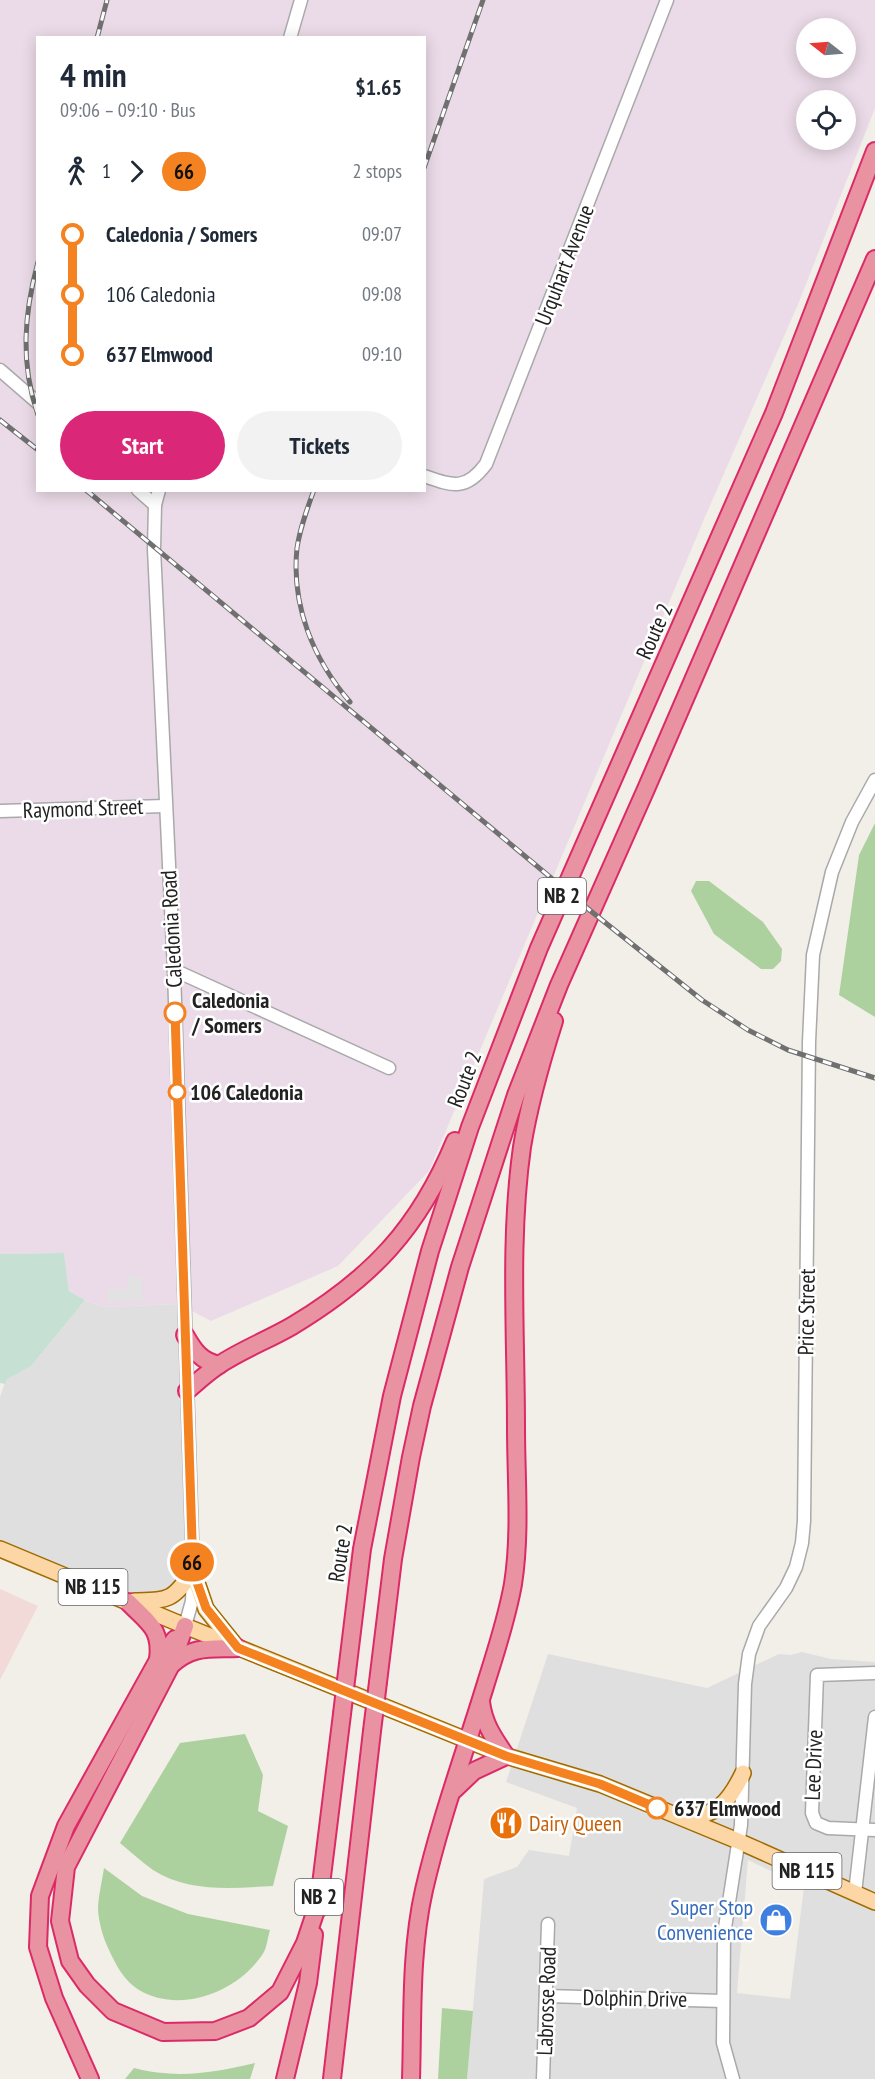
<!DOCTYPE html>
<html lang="en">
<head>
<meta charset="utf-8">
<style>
	body { margin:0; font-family:"PT Sans Narrow",sans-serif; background:#f2f2f3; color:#1f2937; height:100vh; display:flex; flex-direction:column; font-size:22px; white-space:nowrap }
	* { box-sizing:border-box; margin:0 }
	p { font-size:20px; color:#747a83 }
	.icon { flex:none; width:33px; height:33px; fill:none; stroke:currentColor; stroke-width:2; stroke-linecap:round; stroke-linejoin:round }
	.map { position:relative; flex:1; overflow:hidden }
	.sheet { position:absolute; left:36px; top:36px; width:390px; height:456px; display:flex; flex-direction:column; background:#fff; border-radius:0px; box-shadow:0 3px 15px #0003 }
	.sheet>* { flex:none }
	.badge { padding:0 12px; border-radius:20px; font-size:21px; line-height:39px }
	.needle { width:39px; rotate:287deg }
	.tools { position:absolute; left:796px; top:18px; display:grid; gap:12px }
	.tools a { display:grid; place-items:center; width:60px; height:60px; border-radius:50%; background:#fff; box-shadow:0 3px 15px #0003; font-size:30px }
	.map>.badge { position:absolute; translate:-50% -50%; box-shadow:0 0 0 3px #fff }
	.legs { display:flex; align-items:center; gap:9px; height:66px; padding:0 24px; font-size:20px }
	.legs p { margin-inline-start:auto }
	.head { display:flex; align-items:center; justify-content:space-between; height:102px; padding:0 24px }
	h1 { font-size:33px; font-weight:700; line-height:45px }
	.primary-button { display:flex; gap:12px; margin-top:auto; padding:12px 24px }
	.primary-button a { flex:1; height:69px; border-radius:36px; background:#db2777; color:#fff; font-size:24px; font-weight:700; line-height:69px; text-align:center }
	.primary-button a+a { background:#f2f2f3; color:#1f2937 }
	ul { padding:0 24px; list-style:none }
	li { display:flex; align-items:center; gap:21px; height:60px; font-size:22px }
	li i { display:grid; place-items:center; width:9px; height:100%; margin:0 8px; background:currentColor }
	li i::after { content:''; width:15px; height:15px; margin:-8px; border:4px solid; border-radius:50%; background:#fff }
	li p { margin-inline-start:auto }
	li:first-child i { background:linear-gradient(#0000 50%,currentColor 0) }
	li:last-child i { background:linear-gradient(currentColor 50%,#0000 0) }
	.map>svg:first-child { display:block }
</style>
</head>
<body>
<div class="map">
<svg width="875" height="2079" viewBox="0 0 875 2079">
	<rect width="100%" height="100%" fill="#f2efe9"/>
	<g fill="#e0dfdf" fill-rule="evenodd">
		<path d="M 85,1300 L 104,1307 L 179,1304 L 188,1566 L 184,1578 L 163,1595 L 127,1596 L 0,1542 L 0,1397 L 6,1379 L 31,1366 Z"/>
		<path d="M 802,1652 L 831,1659 L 875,1662 L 875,2079 L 467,2079 L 484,1879 L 517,1867 L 529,1850 L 569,1856 L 577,1808 L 506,1782 L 548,1654 L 707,1688 L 779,1654 L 791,1655 ZM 748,1860 L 804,1887 L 790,1999 L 737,1993 Z"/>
	</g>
	<path fill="#f2dad9" d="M 0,1589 L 38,1606 L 0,1680 Z"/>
	<path fill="#ebdbe8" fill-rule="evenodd" d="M 0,0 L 875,0 L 875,108 L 799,302 L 705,517 L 429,1171 L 338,1266 L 211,1321 L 179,1304 L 104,1307 L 85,1300 L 69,1291 L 64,1253 L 0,1254 ZM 807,28 L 846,28 L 846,68 L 807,68 ZM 38,38 L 424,38 L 424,490 L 38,490 ZM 807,100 L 846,100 L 846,140 L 807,140 Z"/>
	<g fill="#add19e">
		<path d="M 875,823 L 875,1017 L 839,995 L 859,855 Z"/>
		<path d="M 696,881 L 709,881 L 763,922 L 782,949 L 781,961 L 773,969 L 761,969 L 714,934 L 691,891 Z"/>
		<path d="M 245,1734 L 263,1775 L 258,1811 L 288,1826 L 273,1886 C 233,1888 189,1893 153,1870 C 142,1862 131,1852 120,1843 L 180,1743 Z"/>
		<path d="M 104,1868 L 142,1896 L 188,1914 L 270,1930 C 268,1936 267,1946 264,1952 C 240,1991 181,2015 139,1990 C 124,1981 116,1965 109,1950 C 103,1938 99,1923 98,1910 C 98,1897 102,1882 104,1868 Z"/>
		<path d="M 442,2008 L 473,2011 L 467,2079 L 438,2079 Z"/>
		<path d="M 255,2063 L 250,2079 L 125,2079 L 134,2068 C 177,2079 213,2073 255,2063 Z"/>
	</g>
	<path fill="#c6e0d4" d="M 64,1253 L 69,1291 L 85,1300 L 31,1366 L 7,1379 L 5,1384 L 0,1383 L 0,1254 Z"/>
	<path fill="#e2e2e2" d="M 128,1276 L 141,1276 L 143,1301 L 107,1302 L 107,1289 L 128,1289 Z"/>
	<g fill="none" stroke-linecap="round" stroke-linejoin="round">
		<g stroke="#a9a9a9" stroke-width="15">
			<g id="minor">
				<path d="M 290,38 L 301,0"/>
				<path d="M 0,370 L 38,403"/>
				<path d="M 424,476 C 453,486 466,491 486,464 L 667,0"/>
				<path d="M 138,490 L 155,505"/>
				<path d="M 159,490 L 155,505 L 154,549 L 174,970 L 193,1571 L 192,1601 L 185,1626"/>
				<path d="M 0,811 L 165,806"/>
				<path d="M 174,970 L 389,1068"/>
				<path d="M 875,1673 L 817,1675 L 812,1813 L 816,1823 L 828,1828 L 875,1830"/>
				<path d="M 855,1893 L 875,1717"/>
				<path d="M 546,1996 L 723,2001"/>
				<path d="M 543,2079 L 548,1924"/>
				<path d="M 733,2079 L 723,2043 L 724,1934 L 741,1825 L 745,1684 L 749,1654 L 759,1626 L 786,1588 L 796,1567 L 802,1543 L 804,1521 L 809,1042 L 813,955 L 832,872 L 852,822 L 875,780"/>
			</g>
		</g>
		<g stroke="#a06b00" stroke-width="18">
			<g id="major">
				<path d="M 0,1549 L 185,1626 L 506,1756 L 600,1784 L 738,1841 L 875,1902"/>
				<path d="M 193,1571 L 206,1609 L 235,1645"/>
				<path d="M 134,1601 C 170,1600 172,1601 193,1571"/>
				<path d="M 683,1816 C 716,1819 730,1800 743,1773"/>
			</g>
		</g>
		<g stroke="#dc2a67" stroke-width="20">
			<g id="highway">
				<path d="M 185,1335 C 194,1351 201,1361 219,1365"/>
				<path d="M 187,1391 C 197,1382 208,1372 219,1365 C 241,1350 268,1340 292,1326 C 372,1278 419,1228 455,1141"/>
				<path d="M 128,1602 C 148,1623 162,1628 158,1660"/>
				<path d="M 185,1626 L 171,1665 L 66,1867 L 60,1921 L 70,1961 L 87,1985 L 113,2011 L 163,2032 L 215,2031 L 249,2018 L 280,1992 L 305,1943 L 319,1901"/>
				<path d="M 171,1665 C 193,1645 210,1649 238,1648"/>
				<path d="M 347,1672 L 362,1549 L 392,1396 L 430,1251 L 470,1127 L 539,948 L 774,413 L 875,151"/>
				<path d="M 378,1682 L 393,1559 L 411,1457 L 422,1406 L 460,1267 L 516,1095 L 559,985 L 646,789 L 875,259"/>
				<path d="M 454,1790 L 474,1771 L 506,1756 C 494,1738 484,1725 481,1702"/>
				<path d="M 318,1909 L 342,1714"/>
				<path d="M 90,2079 L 54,1998 L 38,1947 L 40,1896 L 66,1826 L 158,1660 L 175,1639"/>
				<path d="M 285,2079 L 308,1983 L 314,1935"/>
				<path d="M 332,2079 L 372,1731"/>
				<path d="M 411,2079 C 413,2017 410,1952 424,1890 C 440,1820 465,1752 486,1683 C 496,1651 507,1618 513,1584 C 521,1533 516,1479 516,1428 C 516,1334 509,1239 522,1147 C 529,1104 541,1062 554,1021"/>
			</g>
		</g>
		<use href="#minor" stroke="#fff" stroke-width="12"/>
		<use href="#major" stroke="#fcd6a4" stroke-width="15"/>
		<use href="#highway" stroke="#e892a2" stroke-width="16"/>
		<g stroke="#707070" stroke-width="5">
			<g id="rail">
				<path d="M 97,38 L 107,0"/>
				<path d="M 424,168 L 483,0"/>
				<path d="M 38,262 C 24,314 20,363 38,415"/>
				<path d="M 0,420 L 38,450"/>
				<path d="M 86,490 L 592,912 L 702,1000 L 748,1030 L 788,1050 L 875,1078"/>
				<path d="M 314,490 C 307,509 300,528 297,548 C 291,605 313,659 350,702"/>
			</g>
		</g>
		<use href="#rail" stroke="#fff" stroke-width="3" stroke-dasharray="9" stroke-linecap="butt"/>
		<g stroke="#dc2a67" stroke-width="20" stroke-linecap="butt">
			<g id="highway-bridge">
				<path d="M 342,1714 L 347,1672"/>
				<path d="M 372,1731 L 378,1682"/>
			</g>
		</g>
		<use href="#highway-bridge" stroke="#e892a2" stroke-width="16"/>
	</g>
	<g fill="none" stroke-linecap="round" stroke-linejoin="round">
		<g stroke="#fff" stroke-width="14">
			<path id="line-1" d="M 175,1013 L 193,1571 L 206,1608 L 238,1648 L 506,1756 L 600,1784 L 657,1808"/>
		</g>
		<use href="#line-1" stroke="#f58220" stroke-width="9"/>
	</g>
	<defs>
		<g id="restaurant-disc" transform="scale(1.725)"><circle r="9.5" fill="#e8710a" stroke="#fff"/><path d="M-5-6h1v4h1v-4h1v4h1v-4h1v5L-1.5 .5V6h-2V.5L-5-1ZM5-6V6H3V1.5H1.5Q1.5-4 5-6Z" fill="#fff"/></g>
		<g id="shop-disc" transform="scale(1.725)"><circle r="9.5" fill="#3f7fe0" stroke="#fff"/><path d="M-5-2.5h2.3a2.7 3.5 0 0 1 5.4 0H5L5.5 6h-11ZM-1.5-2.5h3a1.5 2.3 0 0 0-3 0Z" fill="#fff"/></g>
	</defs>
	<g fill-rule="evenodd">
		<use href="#restaurant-disc" x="506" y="1823"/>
		<use href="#shop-disc" x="776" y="1920"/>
	</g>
	<g fill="#fff" stroke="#f58220" stroke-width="3">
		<circle cx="175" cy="1013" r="10"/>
		<circle cx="177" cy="1092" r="8"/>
		<circle cx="657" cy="1808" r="10"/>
	</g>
	<g text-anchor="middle" stroke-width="5" stroke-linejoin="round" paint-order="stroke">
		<g fill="#fff" stroke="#646464" stroke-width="1.5">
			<rect x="538" y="878" width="48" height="36" rx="4.5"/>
			<rect x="58.5" y="1569" width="69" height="36" rx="4.5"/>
			<rect x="772.5" y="1853" width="69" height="36" rx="4.5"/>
			<rect x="295" y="1879" width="48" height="36" rx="4.5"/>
		</g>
		<g font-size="21" font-weight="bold" fill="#222">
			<text x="562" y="903">NB 2</text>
			<text x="93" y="1594">NB 115</text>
			<text x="807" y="1878">NB 115</text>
			<text x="319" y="1904">NB 2</text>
		</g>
		<g font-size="22" fill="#222" stroke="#fff">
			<text transform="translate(564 265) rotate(-69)" y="8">Urquhart Avenue</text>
			<text transform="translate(654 631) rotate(-66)" y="8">Route 2</text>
			<text transform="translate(83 808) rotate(-2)" y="8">Raymond Street</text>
			<text transform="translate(171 929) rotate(-93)" y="8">Caledonia Road</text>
			<text transform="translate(464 1079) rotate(-69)" y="8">Route 2</text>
			<text transform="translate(806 1312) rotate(-89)" y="8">Price Street</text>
			<text transform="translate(340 1553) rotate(-81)" y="8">Route 2</text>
			<text transform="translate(813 1765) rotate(-88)" y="8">Lee Drive</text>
			<text transform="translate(635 1998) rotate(1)" y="8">Dolphin Drive</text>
			<text transform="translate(546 2001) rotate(-88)" y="8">Labrosse Road</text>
		</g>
		<g font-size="22" font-weight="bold" fill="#222" stroke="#fff" text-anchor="start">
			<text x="192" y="1008">Caledonia<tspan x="192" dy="25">/ Somers</tspan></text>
			<text x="190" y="1100">106 Caledonia</text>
			<text x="674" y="1816">637 Elmwood</text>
		</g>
		<g font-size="22" fill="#c56008" stroke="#fff" text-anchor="start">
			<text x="529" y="1831">Dairy Queen</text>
		</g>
		<g font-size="22" fill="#366cbe" stroke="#fff" text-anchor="end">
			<text x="753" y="1915">Super Stop<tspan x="753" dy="25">Convenience</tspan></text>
		</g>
	</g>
</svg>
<div class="tools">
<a><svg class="needle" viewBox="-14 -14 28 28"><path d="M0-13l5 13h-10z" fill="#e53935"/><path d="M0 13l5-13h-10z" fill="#747a83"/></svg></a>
<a><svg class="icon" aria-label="locate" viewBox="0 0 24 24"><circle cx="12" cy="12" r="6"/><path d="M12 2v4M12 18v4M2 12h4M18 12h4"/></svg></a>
</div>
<b class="badge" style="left:192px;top:1562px;background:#f58220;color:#111">66</b>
<section class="sheet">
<div class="head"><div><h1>4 min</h1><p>09:06 – 09:10 · Bus</p></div><b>$1.65</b></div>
<div class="legs"><svg class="icon" aria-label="walk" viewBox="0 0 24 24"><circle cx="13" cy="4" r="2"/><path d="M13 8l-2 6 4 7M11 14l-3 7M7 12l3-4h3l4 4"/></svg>1<svg class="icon" aria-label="forward" viewBox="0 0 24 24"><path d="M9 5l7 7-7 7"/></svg><b class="badge" style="background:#f58220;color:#111">66</b><p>2 stops</p></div>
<ul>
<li><i style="color:#f58220"></i><b>Caledonia / Somers</b><p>09:07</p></li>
<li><i style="color:#f58220"></i><span>106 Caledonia</span><p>09:08</p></li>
<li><i style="color:#f58220"></i><b>637 Elmwood</b><p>09:10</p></li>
</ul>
<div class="primary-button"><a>Start</a><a>Tickets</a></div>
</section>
</div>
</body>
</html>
